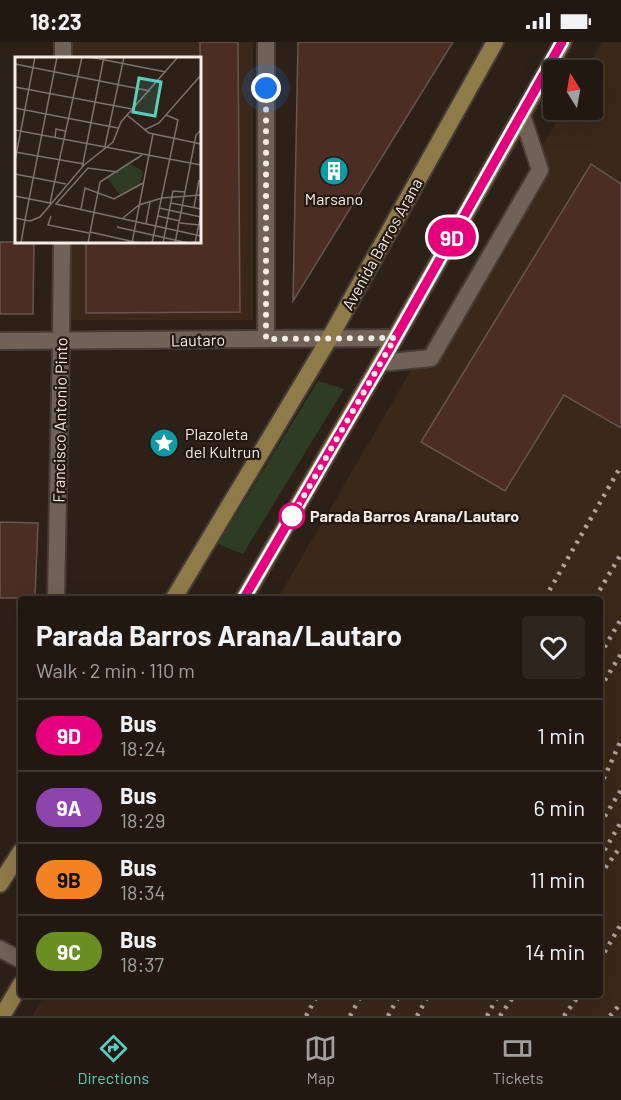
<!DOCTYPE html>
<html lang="en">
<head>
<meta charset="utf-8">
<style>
	body { margin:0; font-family:Barlow,sans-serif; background:#2e251f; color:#f1f3f6; height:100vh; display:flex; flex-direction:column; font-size:22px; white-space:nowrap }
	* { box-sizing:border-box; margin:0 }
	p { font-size:20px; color:#a2a09f }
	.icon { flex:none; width:33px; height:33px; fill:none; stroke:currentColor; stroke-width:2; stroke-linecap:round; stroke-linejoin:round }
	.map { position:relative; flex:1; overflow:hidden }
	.details { position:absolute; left:18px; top:554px; width:585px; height:402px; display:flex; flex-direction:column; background:#221811; border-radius:6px; box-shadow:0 6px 24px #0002,0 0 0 2px #3f3731 }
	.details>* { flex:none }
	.badge { padding:0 12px; border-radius:20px; font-size:21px; line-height:39px }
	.needle { width:39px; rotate:349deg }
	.buttons { position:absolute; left:543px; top:18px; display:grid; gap:12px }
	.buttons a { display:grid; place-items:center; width:60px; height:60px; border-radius:6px; background:#221811; box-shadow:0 6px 24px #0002,0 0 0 2px #3f3731; font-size:30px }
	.you { position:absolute; width:30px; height:30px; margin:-15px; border:4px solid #fff; border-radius:50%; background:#1a73e8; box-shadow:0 0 0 9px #1a73e833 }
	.map>.badge { position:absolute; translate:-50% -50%; box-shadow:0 0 0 3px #fff }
	.round { display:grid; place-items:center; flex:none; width:63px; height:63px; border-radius:6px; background:#2e251f }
	.overview { display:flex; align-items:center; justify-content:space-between; height:102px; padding:0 18px }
	h1 { font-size:28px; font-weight:700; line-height:45px }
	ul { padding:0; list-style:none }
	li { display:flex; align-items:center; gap:18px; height:72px; padding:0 18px; border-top:2px solid #3f3731 }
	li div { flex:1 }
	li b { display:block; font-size:22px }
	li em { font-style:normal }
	li .badge { min-width:66px; font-weight:700; text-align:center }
	.status { display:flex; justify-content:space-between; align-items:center; height:42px; padding:0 30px; background:#221811; direction:ltr }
	.status svg { height:16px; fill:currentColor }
	.tabs { display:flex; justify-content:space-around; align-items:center; height:84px; border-top:2px solid #3f3731; background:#221811; font-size:16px; color:#a2a09f }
	.tabs a { display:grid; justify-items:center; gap:3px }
	.tabs .current { color:#58cec0 }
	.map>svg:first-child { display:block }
</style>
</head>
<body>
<div class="status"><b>18:23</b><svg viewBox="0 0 49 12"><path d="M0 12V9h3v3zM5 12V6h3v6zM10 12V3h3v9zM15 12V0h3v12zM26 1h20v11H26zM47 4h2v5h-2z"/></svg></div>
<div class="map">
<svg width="621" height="974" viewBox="0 0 621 974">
	<rect width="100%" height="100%" fill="#2d2017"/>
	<g fill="#3a281a">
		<path d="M 66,0 L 253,0 L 253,278 L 65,278 L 65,200 L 200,200 L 200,16 L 66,16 Z"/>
		<path d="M 602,0 L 621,0 L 621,974 L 32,974 L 45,952 L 600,952 L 600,556 L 278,556 L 563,68 L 592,68 L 592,28 L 585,28 Z"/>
	</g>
	<path fill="#2e3c26" d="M 318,339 L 344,347 L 243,512 L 218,502 Z"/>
	<g fill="#4c2d24" stroke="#675550" stroke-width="1.5">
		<path d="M 200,0 L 238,0 L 240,270 L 86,271 L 86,200 L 200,200 Z"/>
		<path d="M 298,0 L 453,0 L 293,259 Z"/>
		<path d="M 591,122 L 621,142 L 621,386 L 564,353 L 505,449 L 421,400 Z"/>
		<path d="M 0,200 L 34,200 L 33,272 L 0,272 Z"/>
		<path d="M 0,480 L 38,481 L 35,556 L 0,556 Z"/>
	</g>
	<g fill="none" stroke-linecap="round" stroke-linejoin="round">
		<g stroke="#463c35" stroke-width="20">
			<path id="service" d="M 381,321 L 431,316 L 540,128 L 522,73"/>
		</g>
		<g stroke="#463c35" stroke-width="20">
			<g id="pedestrian">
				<path d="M 63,16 L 63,0"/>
				<path d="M 266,297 L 266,0"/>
				<path d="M 61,299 L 62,200"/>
			</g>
		</g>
		<g stroke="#463c35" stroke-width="20">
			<path id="minor" d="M 56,556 L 61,299"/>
		</g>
		<g stroke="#463c35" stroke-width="20">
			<g id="tertiary">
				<path d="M 0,299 L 395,296"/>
				<path d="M 0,907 L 21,918"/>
			</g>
		</g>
		<g stroke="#463c35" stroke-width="20">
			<g id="secondary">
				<path d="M 174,556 L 329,297 L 495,0"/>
				<path d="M 244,556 L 395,296 L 563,0"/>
				<path d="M 0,842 L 21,809"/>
				<path d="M 2,974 L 21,942"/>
			</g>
		</g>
		<use href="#service" stroke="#716257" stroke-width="16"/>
		<use href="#pedestrian" stroke="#716257" stroke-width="16"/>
		<use href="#minor" stroke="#716257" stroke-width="16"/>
		<use href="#tertiary" stroke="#716257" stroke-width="16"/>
		<use href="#secondary" stroke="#8f7a4a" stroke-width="16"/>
		<g stroke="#afa49d" stroke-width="4.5" stroke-dasharray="3 6" stroke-linecap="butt">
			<path d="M 545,556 L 621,424"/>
			<path d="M 595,556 L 621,512"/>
			<path d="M 600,613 L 621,577"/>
			<path d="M 600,646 L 621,612"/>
			<path d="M 600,745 L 621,698"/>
			<path d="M 600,782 L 621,748"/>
			<path d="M 600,816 L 621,780"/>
			<path d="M 600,833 L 621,804"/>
			<path d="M 600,918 L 621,882"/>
			<path d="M 306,974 L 318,952"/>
			<path d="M 350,974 L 362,952"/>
			<path d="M 388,974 L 400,952"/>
			<path d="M 417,974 L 429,952"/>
			<path d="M 487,974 L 499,952"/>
			<path d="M 500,974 L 515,952"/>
			<path d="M 564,974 L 580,952"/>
			<path d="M 610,974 L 621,961"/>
		</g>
	</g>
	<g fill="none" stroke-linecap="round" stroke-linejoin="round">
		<g stroke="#fff" stroke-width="14">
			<path id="line" d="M 244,556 L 388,309 L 562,0"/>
		</g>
		<use href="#line" stroke="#e6007e" stroke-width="9"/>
		<path stroke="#f5ece6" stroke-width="6" stroke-dasharray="0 10.8" d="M 266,46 L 266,297 L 395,296 L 290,478 L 292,474"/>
	</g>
	<defs>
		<g id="building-disc" transform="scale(1.5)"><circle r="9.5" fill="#0f9aa8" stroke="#23170e"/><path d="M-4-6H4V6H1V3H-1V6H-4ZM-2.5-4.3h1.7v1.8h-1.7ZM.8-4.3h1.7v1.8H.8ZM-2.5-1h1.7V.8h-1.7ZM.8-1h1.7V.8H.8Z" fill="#fff"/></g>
		<g id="sight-disc" transform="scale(1.5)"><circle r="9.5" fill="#0f9aa8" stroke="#23170e"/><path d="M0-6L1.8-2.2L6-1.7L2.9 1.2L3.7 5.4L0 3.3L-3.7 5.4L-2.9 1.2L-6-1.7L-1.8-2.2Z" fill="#fff"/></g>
	</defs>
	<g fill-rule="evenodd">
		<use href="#building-disc" x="334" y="129"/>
		<use href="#sight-disc" x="164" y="401"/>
	</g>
	<circle fill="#fff" stroke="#e6007e" stroke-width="3" cx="292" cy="474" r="12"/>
	<g text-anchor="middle" stroke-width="4.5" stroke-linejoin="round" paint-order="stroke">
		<g font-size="16" fill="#f5ece6" stroke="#23170e">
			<text x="334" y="163">Marsano</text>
			<text x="185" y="398" text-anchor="start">Plazoleta<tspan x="185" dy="18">del Kultrun</tspan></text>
		</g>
		<g font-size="16" fill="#f5ece6" stroke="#23170e">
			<text transform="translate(382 202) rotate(-61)" y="6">Avenida Barros Arana</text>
			<text transform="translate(198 298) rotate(-1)" y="6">Lautaro</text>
			<text transform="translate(60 378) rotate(-89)" y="6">Francisco Antonio Pinto</text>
		</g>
		<g font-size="16" font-weight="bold" fill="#f5ece6" stroke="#23170e" text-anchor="start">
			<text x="310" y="480">Parada Barros Arana/Lautaro</text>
		</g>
	</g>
	<g transform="translate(15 15)">
		<rect width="186" height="186" fill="#2d2017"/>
		<path d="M 115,107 L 128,114 L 125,127 L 105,138 L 92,121 Z" fill="#2e3c26"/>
		<path fill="none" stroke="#7d726a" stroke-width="1.5" d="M 75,0 L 151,15M 0,7 L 135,34M 0,30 L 117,52M 0,51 L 103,71M 112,58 L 134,76 L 186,87M 0,73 L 186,108M 129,73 L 144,66 L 186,18M 40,81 L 41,72 L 50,74M 90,89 L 109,0M 0,95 L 69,107M 0,104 L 20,0M 67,111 L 89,0M 103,115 L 73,111 L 41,147 L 186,179M 0,117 L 51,127M 0,139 L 35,146 L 67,0M 156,146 L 186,152M 179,150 L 184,123M 144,151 L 186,160M 66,152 L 70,131 L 99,142 L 128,126M 36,159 L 33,168 L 74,176M 143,159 L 165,164M 0,161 L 15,164 L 25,160 L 69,108 L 98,85 L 106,65 L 163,0M 108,161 L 124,148 L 147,141 L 186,138M 10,163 L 42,0M 131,166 L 135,145M 165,166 L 185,168M 102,170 L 173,186M 75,175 L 124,186M 6,186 L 10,163M 73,186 L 85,125 L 127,98M 117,186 L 138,77M 137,186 L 163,63 L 151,58M 148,186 L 158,134 L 170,135M 160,186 L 181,78 L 186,73M 180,186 L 186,157"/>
		<path fill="#58cec0" fill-opacity="0.15" stroke="#58cec0" stroke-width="3" d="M 124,21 L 146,25 L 140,59 L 118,55 Z"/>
		<rect width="186" height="186" fill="none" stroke="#f5ece6" stroke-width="3"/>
	</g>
</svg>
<div class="buttons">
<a><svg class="needle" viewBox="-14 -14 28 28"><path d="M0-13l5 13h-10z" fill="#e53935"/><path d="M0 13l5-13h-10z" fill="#a2a09f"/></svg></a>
</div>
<div class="you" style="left:266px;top:46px"></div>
<b class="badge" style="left:452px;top:195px;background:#e6007e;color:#fff">9D</b>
<section class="details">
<div class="overview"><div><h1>Parada Barros Arana/Lautaro</h1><p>Walk · 2 min · 110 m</p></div><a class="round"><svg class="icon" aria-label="heart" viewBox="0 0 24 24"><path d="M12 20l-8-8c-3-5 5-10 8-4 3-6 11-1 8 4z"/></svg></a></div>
<ul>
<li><span class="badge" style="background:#e6007e;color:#fff">9D</span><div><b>Bus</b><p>18:24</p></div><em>1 min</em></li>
<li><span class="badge" style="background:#8e44ad;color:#fff">9A</span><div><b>Bus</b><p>18:29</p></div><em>6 min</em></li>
<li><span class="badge" style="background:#f58220;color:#111">9B</span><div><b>Bus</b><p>18:34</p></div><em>11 min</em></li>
<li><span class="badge" style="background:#6b8e23;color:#fff">9C</span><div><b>Bus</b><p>18:37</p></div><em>14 min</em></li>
</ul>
</section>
</div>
<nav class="tabs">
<a class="current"><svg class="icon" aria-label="directions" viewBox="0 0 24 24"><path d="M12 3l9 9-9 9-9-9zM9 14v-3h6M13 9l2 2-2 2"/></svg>Directions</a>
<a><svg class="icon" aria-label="map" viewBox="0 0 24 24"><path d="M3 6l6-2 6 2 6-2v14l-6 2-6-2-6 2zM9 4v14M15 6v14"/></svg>Map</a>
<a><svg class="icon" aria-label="tickets" viewBox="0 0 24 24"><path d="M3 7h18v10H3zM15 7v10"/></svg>Tickets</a>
</nav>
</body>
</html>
